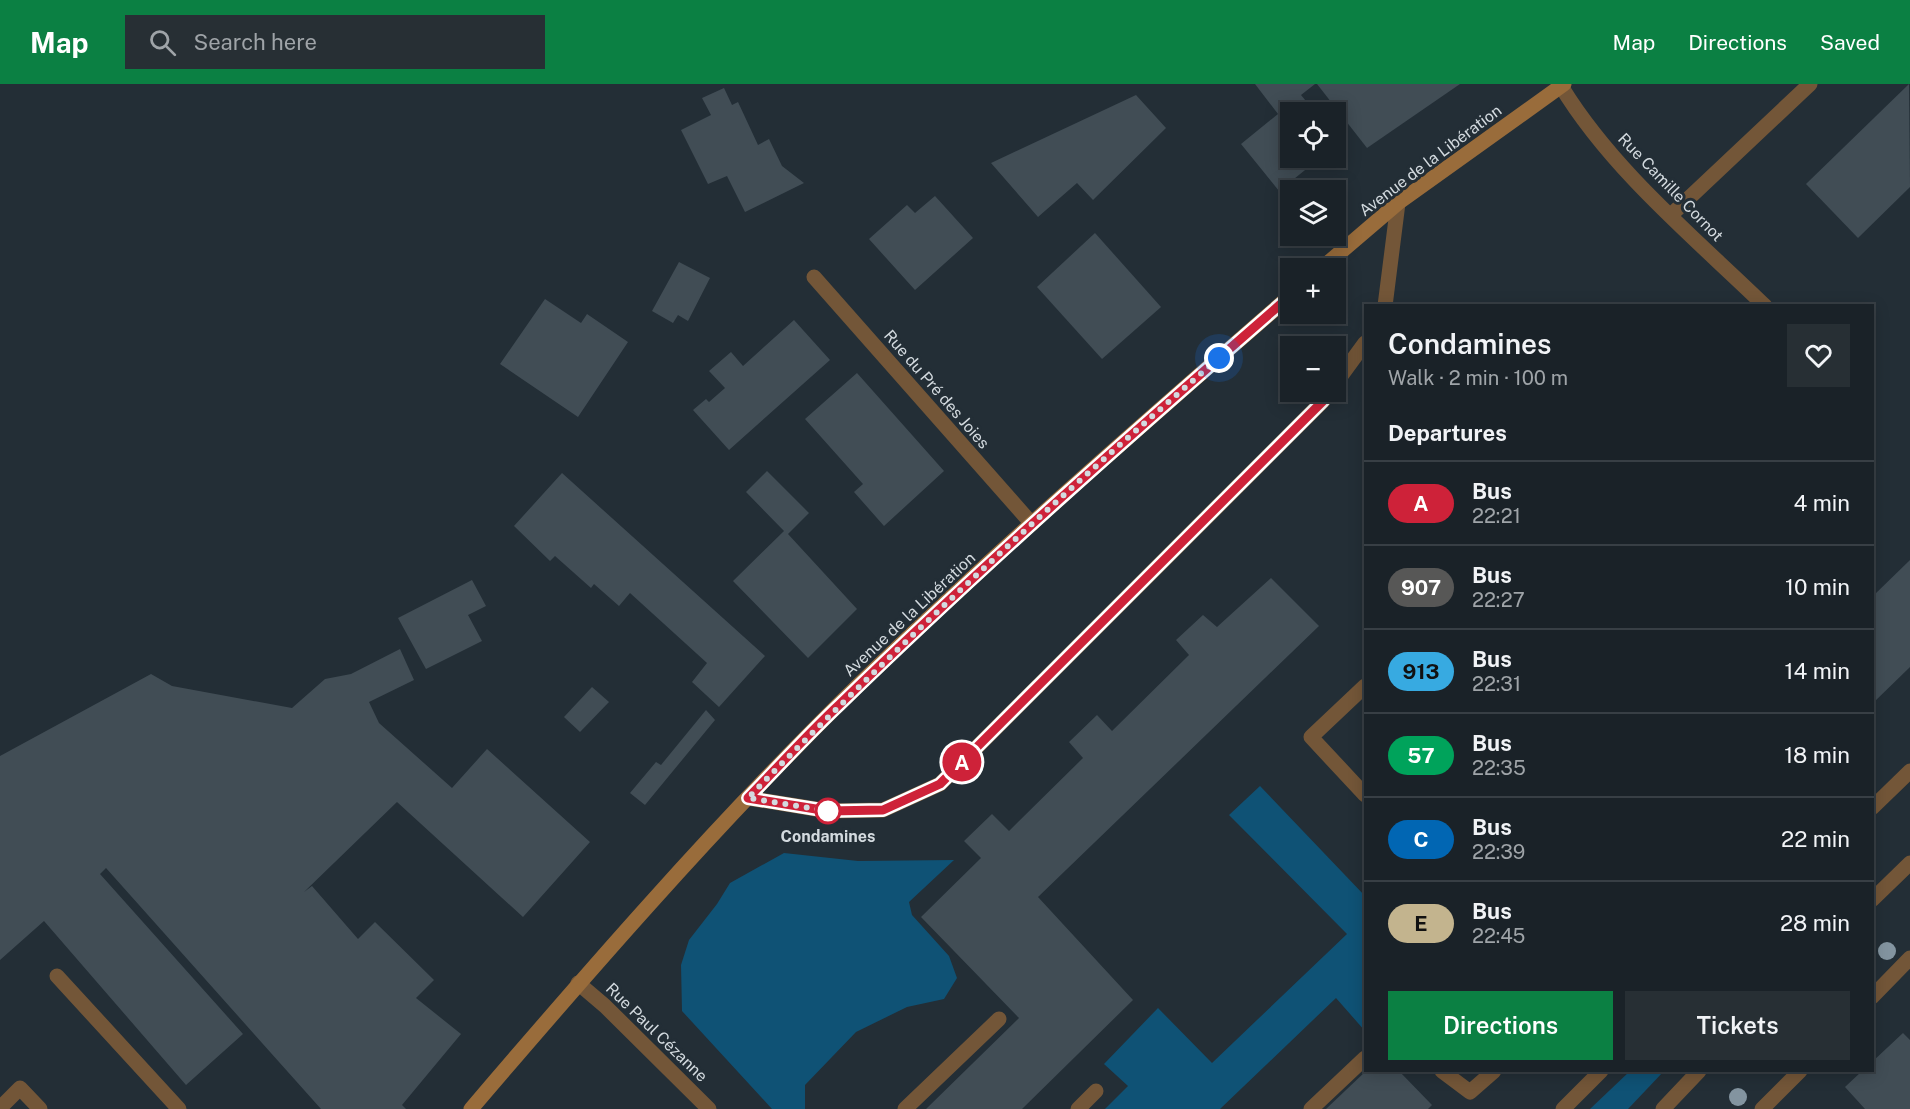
<!DOCTYPE html>
<html lang="en">
<head>
<meta charset="utf-8">
<style>
	body { margin:0; font-family:"Public Sans",sans-serif; background:#272f34; color:#f1f3f6; height:100vh; display:flex; flex-direction:column; font-size:22px; white-space:nowrap }
	* { box-sizing:border-box; margin:0 }
	p { font-size:20px; color:#9fa4a8 }
	.icon { flex:none; width:33px; height:33px; fill:none; stroke:currentColor; stroke-width:2; stroke-linecap:round; stroke-linejoin:round }
	.map { position:relative; flex:1; overflow:hidden }
	.drawer { position:absolute; left:1364px; top:220px; width:510px; height:768px; display:flex; flex-direction:column; background:#1a2228; border-radius:0px; box-shadow:0 3px 15px #0003,0 0 0 2px #383f45 }
	.drawer>* { flex:none }
	.badge { padding:0 12px; border-radius:20px; font-size:21px; line-height:39px }
	.buttons { position:absolute; left:1280px; top:18px; display:grid; gap:12px }
	.buttons a { display:grid; place-items:center; width:66px; height:66px; border-radius:0px; background:#1a2228; box-shadow:0 3px 15px #0003,0 0 0 2px #383f45; font-size:30px }
	.you { position:absolute; width:30px; height:30px; margin:-15px; border:4px solid #fff; border-radius:50%; background:#1a73e8; box-shadow:0 0 0 9px #1a73e833 }
	.map>.badge { position:absolute; translate:-50% -50%; box-shadow:0 0 0 3px #fff }
	h2 { padding:0 24px; font-size:22px; line-height:54px }
	.round { display:grid; place-items:center; flex:none; width:63px; height:63px; border-radius:0px; background:#272f34 }
	.head { display:flex; align-items:center; justify-content:space-between; height:102px; padding:0 24px }
	h1 { font-size:28px; font-weight:600; line-height:45px }
	.action { display:flex; gap:12px; margin-top:auto; padding:12px 24px }
	.action a { flex:1; height:69px; border-radius:0px; background:#0b8043; color:#fff; font-size:24px; font-weight:600; line-height:69px; text-align:center }
	.action a+a { background:#272f34; color:#f1f3f6 }
	ul { padding:0; list-style:none }
	li { display:flex; align-items:center; gap:18px; height:84px; padding:0 24px; border-top:2px solid #383f45 }
	li div { flex:1 }
	li b { display:block; font-size:22px }
	li em { font-style:normal }
	li .badge { min-width:66px; font-weight:700; text-align:center }
	header { display:flex; align-items:center; gap:36px; box-sizing:border-box; height:84px; padding:0 30px; background:#0b8043; color:#fff }
	header strong { font-size:28px }
	nav { display:flex; gap:33px; margin-inline-start:auto; font-size:21px }
	.search { width:420px; height:54px; background:#272f34; display:flex; align-items:center; gap:15px; box-sizing:border-box; padding:0 21px; border-radius:0px; color:#9fa4a8; font-size:22px }
	.map>svg:first-child { display:block }
</style>
</head>
<body>
<header>
<strong>Map</strong>
<div class="search"><svg class="icon" aria-label="search" viewBox="0 0 24 24"><circle cx="10" cy="10" r="6"/><path d="M15 15l6 6"/></svg>Search here</div>
<nav><a>Map</a><a>Directions</a><a>Saved</a></nav>
</header>
<div class="map">
<svg width="1910" height="1025" viewBox="0 0 1910 1025">
	<rect width="100%" height="100%" fill="#232e36"/>
	<g fill="#0f5275">
		<path d="M 1260,702 L 1365,812 L 1365,947 L 1336,914 L 1220,1025 L 1105,1025 L 1128,1002 L 1104,980 L 1158,924 L 1212,979 L 1347,850 L 1229,731 Z"/>
		<path d="M 784,769 L 858,777 L 954,776 L 909,818 L 912,831 L 949,872 L 957,894 L 944,915 L 907,923 L 856,948 L 805,1001 L 805,1025 L 772,1025 L 682,927 L 681,881 L 689,856 L 717,820 L 730,799 Z"/>
		<path d="M 1630,987 L 1664,987 L 1628,1025 L 1590,1025 Z"/>
	</g>
	<g fill="#414d55">
		<path d="M 1255,0 L 1315,0 L 1301,11 L 1315,28 L 1290,28 L 1290,74 L 1320,74 L 1279,107 L 1241,60 L 1278,30 Z"/>
		<path d="M 1317,0 L 1460,0 L 1367,64 Z"/>
		<path d="M 1909,0 L 1910,103 L 1858,154 L 1806,100 Z"/>
		<path d="M 724,4 L 732,21 L 738,18 L 758,61 L 769,55 L 782,82 L 804,99 L 745,128 L 727,92 L 708,100 L 681,46 L 711,31 L 702,14 Z"/>
		<path d="M 1136,11 L 1166,44 L 1093,116 L 1077,99 L 1038,133 L 991,79 Z"/>
		<path d="M 935,112 L 973,154 L 915,206 L 869,155 L 907,121 L 915,129 Z"/>
		<path d="M 1095,149 L 1161,223 L 1102,275 L 1037,203 Z"/>
		<path d="M 679,178 L 710,194 L 688,237 L 678,231 L 673,239 L 652,227 Z"/>
		<path d="M 545,215 L 581,239 L 587,230 L 628,258 L 578,333 L 500,280 Z"/>
		<path d="M 794,236 L 830,276 L 729,366 L 693,326 L 706,315 L 709,318 L 725,304 L 709,287 L 731,268 L 743,282 Z"/>
		<path d="M 857,289 L 944,387 L 884,442 L 854,408 L 863,400 L 805,335 Z"/>
		<path d="M 767,387 L 809,429 L 788,450 L 857,525 L 808,574 L 733,497 L 784,447 L 746,408 Z"/>
		<path d="M 562,389 L 765,572 L 719,623 L 692,598 L 707,579 L 630,509 L 619,522 L 594,500 L 591,504 L 555,472 L 550,477 L 514,442 Z"/>
		<path d="M 1910,476 L 1910,583 L 1872,620 L 1872,513 Z"/>
		<path d="M 1271,494 L 1319,542 L 1038,813 L 1133,916 L 1022,1025 L 926,1025 L 1019,934 L 921,833 L 981,774 L 964,757 L 992,730 L 1009,747 L 1083,674 L 1069,658 L 1097,631 L 1112,647 L 1189,571 L 1176,556 L 1203,531 L 1217,543 Z"/>
		<path d="M 472,496 L 486,522 L 468,531 L 482,557 L 426,585 L 398,534 Z"/>
		<path d="M 400,565 L 414,596 L 369,618 L 379,639 L 452,704 L 487,665 L 590,758 L 523,833 L 397,718 L 304,808 L 312,802 L 358,855 L 375,838 L 434,896 L 416,914 L 461,950 L 402,1021 L 406,1025 L 321,1025 L 106,784 L 100,790 L 243,950 L 186,1001 L 44,837 L 0,876 L 0,672 L 151,590 L 172,602 L 292,624 L 325,595 L 351,590 Z"/>
		<path d="M 592,603 L 609,618 L 580,648 L 564,633 Z"/>
		<path d="M 706,626 L 715,636 L 645,721 L 630,709 L 656,678 L 661,681 Z"/>
		<path d="M 1903,949 L 1910,956 L 1910,1025 L 1865,1025 L 1845,1003 L 1862,987 L 1872,987 L 1872,978 Z"/>
		<path d="M 1366,987 L 1399,987 L 1432,1021 L 1428,1025 L 1326,1025 Z"/>
	</g>
	<g fill="none" stroke-linecap="round" stroke-linejoin="round">
		<g stroke="#735638" stroke-width="15">
			<path d="M 1671,131 L 1810,0"/>
			<path d="M 1385,222 L 1398,119"/>
			<path d="M 1335,300 L 1365,259"/>
			<path d="M 1365,602 L 1311,653 L 1365,711"/>
			<path d="M 748,714 L 828,727 L 883,726 L 940,700 L 1323,317 L 1330,308"/>
			<path d="M 1872,724 L 1910,687"/>
			<path d="M 57,892 L 179,1025"/>
			<path d="M 1442,987 L 1470,1008 L 1494,987"/>
			<path d="M 0,1024 L 20,1004 L 40,1025"/>
			<path d="M 905,1025 L 999,935"/>
			<path d="M 1078,1025 L 1096,1007"/>
			<path d="M 1311,1025 L 1365,974"/>
		</g>
		<g stroke="#735638" stroke-width="15">
			<path d="M 1561,2 C 1612,86 1695,154 1765,222"/>
			<path d="M 814,193 L 1032,440"/>
			<path d="M 578,899 L 605,922 L 709,1025"/>
			<path d="M 1872,913 L 1910,874"/>
			<path d="M 1563,1025 L 1601,987"/>
			<path d="M 1762,1025 L 1800,987"/>
		</g>
		<g stroke="#735638" stroke-width="15">
			<path d="M 1872,816 L 1910,779"/>
			<path d="M 1663,1025 L 1699,987"/>
		</g>
		<g stroke="#996c3b" stroke-width="15">
			<path d="M 1322,184 L 1398,119 L 1564,0"/>
			<path d="M 471,1025 C 589,887 709,749 838,621 C 983,479 1137,345 1290,212"/>
		</g>
	</g>
	<g fill="#8394a0">
		<circle cx="1887" cy="867" r="9"/>
		<circle cx="1738" cy="1013" r="9"/>
	</g>
	<g fill="none" stroke-linecap="round" stroke-linejoin="round">
		<g stroke="#fff" stroke-width="14">
			<path id="line" d="M 1290,212 C 1137,345 985,479 840,620 C 808,650 778,683 748,714 L 828,727 L 883,726 L 940,700 L 1323,317 L 1330,308"/>
		</g>
		<use href="#line" stroke="#ce2239" stroke-width="9"/>
		<path stroke="#d3dadf" stroke-width="6" stroke-dasharray="0 10.8" d="M 828,727 L 748,714 C 898,560 1056,415 1219,274"/>
	</g>
	<circle fill="#fff" stroke="#ce2239" stroke-width="3" cx="828" cy="727" r="12"/>
	<g text-anchor="middle" stroke-width="6" stroke-linejoin="round" paint-order="stroke">
		<g font-size="16" fill="#d3dadf" stroke="#232e36">
			<text transform="translate(1430 76) rotate(-37)" y="6">Avenue de la Libération</text>
			<text transform="translate(1671 103) rotate(46)" y="6">Rue Camille Cornot</text>
			<text transform="translate(937 305) rotate(49)" y="6">Rue du Pré des Joies</text>
			<text transform="translate(909 530) rotate(-43)" y="6">Avenue de la Libération</text>
			<text transform="translate(657 948) rotate(44)" y="6">Rue Paul Cézanne</text>
		</g>
		<g font-size="16" font-weight="bold" fill="#d3dadf" stroke="#232e36">
			<text x="828" y="758">Condamines</text>
		</g>
	</g>
</svg>
<div class="buttons">
<a><svg class="icon" aria-label="locate" viewBox="0 0 24 24"><circle cx="12" cy="12" r="6"/><path d="M12 2v4M12 18v4M2 12h4M18 12h4"/></svg></a>
<a><svg class="icon" aria-label="layers" viewBox="0 0 24 24"><path d="M12 4l9 5-9 5-9-5zM3 14l9 5 9-5"/></svg></a>
<a>+</a>
<a>−</a>
</div>
<div class="you" style="left:1219px;top:274px"></div>
<b class="badge" style="left:962px;top:678px;background:#ce2239;color:#fff">A</b>
<section class="drawer">
<div class="head"><div><h1>Condamines</h1><p>Walk · 2 min · 100 m</p></div><a class="round"><svg class="icon" aria-label="heart" viewBox="0 0 24 24"><path d="M12 20l-8-8c-3-5 5-10 8-4 3-6 11-1 8 4z"/></svg></a></div>
<h2>Departures</h2>
<ul>
<li><span class="badge" style="background:#ce2239;color:#fff">A</span><div><b>Bus</b><p>22:21</p></div><em>4 min</em></li>
<li><span class="badge" style="background:#575756;color:#fff">907</span><div><b>Bus</b><p>22:27</p></div><em>10 min</em></li>
<li><span class="badge" style="background:#37aae1;color:#111">913</span><div><b>Bus</b><p>22:31</p></div><em>14 min</em></li>
<li><span class="badge" style="background:#00a35b;color:#fff">57</span><div><b>Bus</b><p>22:35</p></div><em>18 min</em></li>
<li><span class="badge" style="background:#0166b3;color:#fff">C</span><div><b>Bus</b><p>22:39</p></div><em>22 min</em></li>
<li><span class="badge" style="background:#c3b48e;color:#111">E</span><div><b>Bus</b><p>22:45</p></div><em>28 min</em></li>
</ul>
<div class="action"><a>Directions</a><a>Tickets</a></div>
</section>
</div>
</body>
</html>
